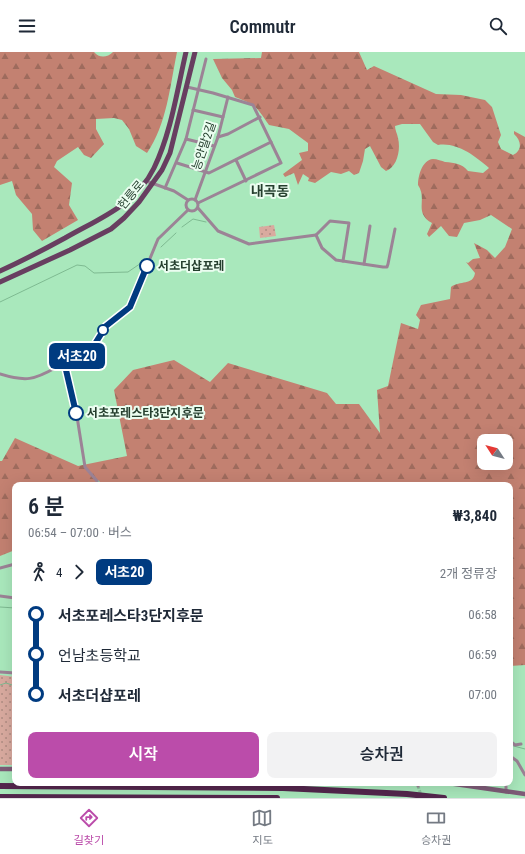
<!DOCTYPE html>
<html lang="ko">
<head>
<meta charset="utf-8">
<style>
	body { margin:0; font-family:"Roboto Condensed","Noto Sans KR",sans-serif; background:#f2f2f3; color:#1f2937; height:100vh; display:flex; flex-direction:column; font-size:15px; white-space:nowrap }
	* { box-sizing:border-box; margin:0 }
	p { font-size:13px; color:#747a83 }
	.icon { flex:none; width:22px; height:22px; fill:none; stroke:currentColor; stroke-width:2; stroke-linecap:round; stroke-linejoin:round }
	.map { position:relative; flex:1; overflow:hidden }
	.sheet { position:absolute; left:12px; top:430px; width:501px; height:304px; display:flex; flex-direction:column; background:#fff; border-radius:8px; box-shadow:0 4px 16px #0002 }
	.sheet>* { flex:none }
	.badge { padding:0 8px; border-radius:6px; font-size:14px; line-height:26px }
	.needle { width:26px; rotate:306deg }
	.fabs { position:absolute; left:477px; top:382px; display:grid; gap:8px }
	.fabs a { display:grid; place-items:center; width:36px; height:36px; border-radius:8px; background:#fff; box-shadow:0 4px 16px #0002; font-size:20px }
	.map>.badge { position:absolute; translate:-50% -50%; box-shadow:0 0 0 2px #fff }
	.legs { display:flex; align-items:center; gap:6px; height:44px; padding:0 16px; font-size:13px }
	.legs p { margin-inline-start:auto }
	.headline { display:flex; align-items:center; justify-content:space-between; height:68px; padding:0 16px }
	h1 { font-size:22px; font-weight:600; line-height:30px }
	.action { display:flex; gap:8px; margin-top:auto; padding:8px 16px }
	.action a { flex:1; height:46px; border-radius:8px; background:#bb4caa; color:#fff; font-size:16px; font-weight:600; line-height:46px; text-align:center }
	.action a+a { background:#f2f2f3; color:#1f2937 }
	ul { padding:0 16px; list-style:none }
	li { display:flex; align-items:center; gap:14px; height:40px; font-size:15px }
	li i { display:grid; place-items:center; width:6px; height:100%; margin:0 5px; background:currentColor }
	li i::after { content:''; width:10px; height:10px; margin:-5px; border:3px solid; border-radius:50%; background:#fff }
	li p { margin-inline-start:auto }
	li:first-child i { background:linear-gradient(#0000 50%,currentColor 0) }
	li:last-child i { background:linear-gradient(currentColor 50%,#0000 0) }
	header { display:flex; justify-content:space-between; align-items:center; height:52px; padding:0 16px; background:#fff; font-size:18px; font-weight:600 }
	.dock { display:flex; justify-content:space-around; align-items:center; height:56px; border-top:1px solid #e0e1e3; background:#fff; font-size:11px; color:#747a83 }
	.dock a { display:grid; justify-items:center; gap:2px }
	.dock .current { color:#bb4caa }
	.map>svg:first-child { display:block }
</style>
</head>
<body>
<header><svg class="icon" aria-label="menu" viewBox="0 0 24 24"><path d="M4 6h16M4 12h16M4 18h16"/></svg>Commutr<svg class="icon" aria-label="search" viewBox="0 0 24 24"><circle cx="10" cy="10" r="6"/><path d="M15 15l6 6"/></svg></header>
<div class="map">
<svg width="525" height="746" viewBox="0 0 525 746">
	<defs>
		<pattern id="grass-dots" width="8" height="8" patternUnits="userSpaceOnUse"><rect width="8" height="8" fill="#d9aa9f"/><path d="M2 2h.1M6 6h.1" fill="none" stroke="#b08c82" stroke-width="1.8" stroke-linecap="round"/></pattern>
		<pattern id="forest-firs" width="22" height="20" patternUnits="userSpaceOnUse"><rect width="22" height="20" fill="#c38171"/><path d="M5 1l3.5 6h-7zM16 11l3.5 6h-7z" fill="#9e6b5d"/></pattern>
	</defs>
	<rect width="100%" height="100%" fill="#a9e8bc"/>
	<g fill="url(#grass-dots)">
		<path d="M 274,173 L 276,184 L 260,186 L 259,175 Z"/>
		<path d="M 0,623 L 15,625 L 15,713 L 0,713 Z"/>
	</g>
	<g fill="url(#forest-firs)" fill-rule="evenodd">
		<path d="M 0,0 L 94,0 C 99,6 107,6 113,0 L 177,0 C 170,34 167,72 147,101 L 136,94 L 129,77 L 122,68 L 114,66 L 96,67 L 96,77 L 104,92 L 91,106 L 84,103 L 78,95 L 57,109 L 54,115 L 72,131 L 69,153 L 78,168 L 42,189 L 33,178 L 32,162 L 16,143 L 12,129 L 0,133 Z"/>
		<path d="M 262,0 L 359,0 L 367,18 L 374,14 L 436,42 L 461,43 L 485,48 L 492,55 L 501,83 L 498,90 L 501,97 L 513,103 C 522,99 522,89 514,82 L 514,79 L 525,85 L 525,613 L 510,614 L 510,433 L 15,433 L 15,498 L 0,504 L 0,409 L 2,409 L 15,386 L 78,414 L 127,404 L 114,338 L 133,318 L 174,308 L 210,330 L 228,311 L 327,341 L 336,352 L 359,352 L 380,381 L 377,338 L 388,334 L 401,271 L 418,277 L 420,268 L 416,263 L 421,253 L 450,247 L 451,235 C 460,228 473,234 475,221 L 466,210 L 468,211 L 473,207 L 480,206 L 474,191 L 487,198 L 495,206 L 505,195 L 512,177 L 491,163 L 480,168 L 464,171 L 457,185 L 449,184 L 441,174 L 429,185 L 427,182 L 432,171 C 413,160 428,148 418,133 C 418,124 422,108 433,107 C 437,107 442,109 445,110 C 455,111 461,111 468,119 L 483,121 L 489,116 C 475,104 457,90 438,93 L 433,90 L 420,72 L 402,72 L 395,74 C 395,78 397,81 398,86 C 401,98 397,115 386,119 L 381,115 L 370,94 L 365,97 L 363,109 L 359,121 L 354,123 L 349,119 L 341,122 L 331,120 L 315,131 L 308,129 L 309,126 L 303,122 L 298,133 L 294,121 L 285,125 L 283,122 L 302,108 L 299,101 L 308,99 L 308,91 L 289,77 L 269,73 C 256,55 257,53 235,45 L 232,38 L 222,26 L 213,7 L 261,6 ZM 484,389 L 506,389 L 506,411 L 484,411 Z"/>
	</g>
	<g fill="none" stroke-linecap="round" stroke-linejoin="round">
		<g stroke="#7eba91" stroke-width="1">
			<path d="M 182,175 L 193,167 L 206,170"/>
			<path d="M 161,195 L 176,181"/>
			<path d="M 0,250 L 77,213 L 85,214 L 94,221 L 128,220 L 144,209"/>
			<path d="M 0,555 L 15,556"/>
			<path d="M 0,633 L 6,631 L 15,634"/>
			<path d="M 510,693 L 525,697"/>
		</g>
		<g stroke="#8fc6a0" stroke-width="3" stroke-dasharray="3 1.5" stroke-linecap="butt">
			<path d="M 97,429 L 101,433"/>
			<path d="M 418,734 L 421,743"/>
		</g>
		<g stroke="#9c8396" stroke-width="3">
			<path d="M 187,35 L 213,41 L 253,53 L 281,111 L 198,151"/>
			<path d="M 193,58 L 223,65"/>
			<path d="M 218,85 L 228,82 L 260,65"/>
			<path d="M 186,87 L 214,94"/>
			<path d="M 236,108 L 246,129"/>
			<path d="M 177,111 L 209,121 L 271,90"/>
			<path d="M 146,129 L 174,139 L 188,148"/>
			<path d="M 165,136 L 186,87 L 206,7"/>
			<circle cx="192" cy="153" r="6"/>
			<path d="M 195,148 L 218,85 L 228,45"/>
			<path d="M 198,156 L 218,179 L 249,192 L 316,183 L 322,196 L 336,208 L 383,215 L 387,215 L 388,212 L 395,177"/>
			<path d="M 316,183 L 330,169 L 349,171 L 343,209"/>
			<path d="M 364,212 L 370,174"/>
			<circle cx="64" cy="311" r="7"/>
			<path d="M 70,308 L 93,295 L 106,273 L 130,255 L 158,187 L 188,158"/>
			<path d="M 66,318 L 75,352 L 85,415 L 97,429"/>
			<path d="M 0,322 C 26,330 34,328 57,315"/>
			<path d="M 0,516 L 15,512"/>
			<path d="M 0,544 L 15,546"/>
			<path d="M 0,620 L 15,621"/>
			<path d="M 510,689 L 515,693 L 521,692"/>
			<path d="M 510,704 L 517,709 L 525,723"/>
			<path d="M 418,731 L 418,734"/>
			<path d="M 498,731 L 506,732 L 506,740"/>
		</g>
		<g stroke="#7e5b77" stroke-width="4.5">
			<path d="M 0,717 L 15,717"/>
			<path d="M 448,731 L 525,742"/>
		</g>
		<g stroke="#683e60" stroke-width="5">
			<path d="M 0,219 C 22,209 43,198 65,186 C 98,167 136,153 154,116 C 171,81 177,39 186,0"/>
			<path d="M 0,230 L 70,198 L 111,177 L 124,166 L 139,150 L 162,118 L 170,101 L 195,0"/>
		</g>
		<g stroke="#54264d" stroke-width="6">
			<path d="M 0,734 L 283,736 L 407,742 L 444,746"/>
			<path d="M 0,745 L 277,746"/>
		</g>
	</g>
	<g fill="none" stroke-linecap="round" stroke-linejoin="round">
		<g stroke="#fff" stroke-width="9">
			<path id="line-1" d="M 76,361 L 66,318 L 70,314 L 70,308 L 93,295 L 106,274 L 130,255 L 147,214"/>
		</g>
		<use href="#line-1" stroke="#003b80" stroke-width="6"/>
	</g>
	<g fill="#fff" stroke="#003b80" stroke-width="2">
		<circle cx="147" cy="214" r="7"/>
		<circle cx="103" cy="278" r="5"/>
		<circle cx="76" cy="361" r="7"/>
	</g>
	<g text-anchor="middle" stroke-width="4" stroke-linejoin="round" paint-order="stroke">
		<g font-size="12" fill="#253f2e" stroke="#ebfdf0">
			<text transform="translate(204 94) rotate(-71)" y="4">능안말2길</text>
			<text transform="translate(131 143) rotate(-50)" y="4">헌릉로</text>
		</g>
		<g font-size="12" font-weight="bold" fill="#253f2e" stroke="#ebfdf0" text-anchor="start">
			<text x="158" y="218">서초더샵포레</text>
			<text x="87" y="365">서초포레스타3단지후문</text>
		</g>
		<g font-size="14" font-weight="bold" fill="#253f2e" stroke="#ebfdf0">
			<text x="270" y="144">내곡동</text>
		</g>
	</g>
</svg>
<div class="fabs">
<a><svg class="needle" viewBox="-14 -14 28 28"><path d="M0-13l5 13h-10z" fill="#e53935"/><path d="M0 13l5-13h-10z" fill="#747a83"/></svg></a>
</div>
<b class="badge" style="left:77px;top:304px;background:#003b80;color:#fff">서초20</b>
<section class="sheet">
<div class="headline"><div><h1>6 분</h1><p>06:54 – 07:00 · 버스</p></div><b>₩3,840</b></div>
<div class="legs"><svg class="icon" aria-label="walk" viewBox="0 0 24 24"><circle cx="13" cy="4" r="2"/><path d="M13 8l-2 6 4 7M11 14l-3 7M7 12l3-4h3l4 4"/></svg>4<svg class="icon" aria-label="forward" viewBox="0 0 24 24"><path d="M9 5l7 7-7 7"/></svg><b class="badge" style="background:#003b80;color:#fff">서초20</b><p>2개 정류장</p></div>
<ul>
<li><i style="color:#003b80"></i><b>서초포레스타3단지후문</b><p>06:58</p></li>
<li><i style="color:#003b80"></i><span>언남초등학교</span><p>06:59</p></li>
<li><i style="color:#003b80"></i><b>서초더샵포레</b><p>07:00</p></li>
</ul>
<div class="action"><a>시작</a><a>승차권</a></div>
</section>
</div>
<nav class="dock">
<a class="current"><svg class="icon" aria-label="directions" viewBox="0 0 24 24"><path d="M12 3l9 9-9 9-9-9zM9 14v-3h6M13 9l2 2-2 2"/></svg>길찾기</a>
<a><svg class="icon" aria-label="map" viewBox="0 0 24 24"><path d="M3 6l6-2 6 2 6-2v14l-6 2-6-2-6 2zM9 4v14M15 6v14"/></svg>지도</a>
<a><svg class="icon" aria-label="tickets" viewBox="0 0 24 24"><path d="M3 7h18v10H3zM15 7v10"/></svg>승차권</a>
</nav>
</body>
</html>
